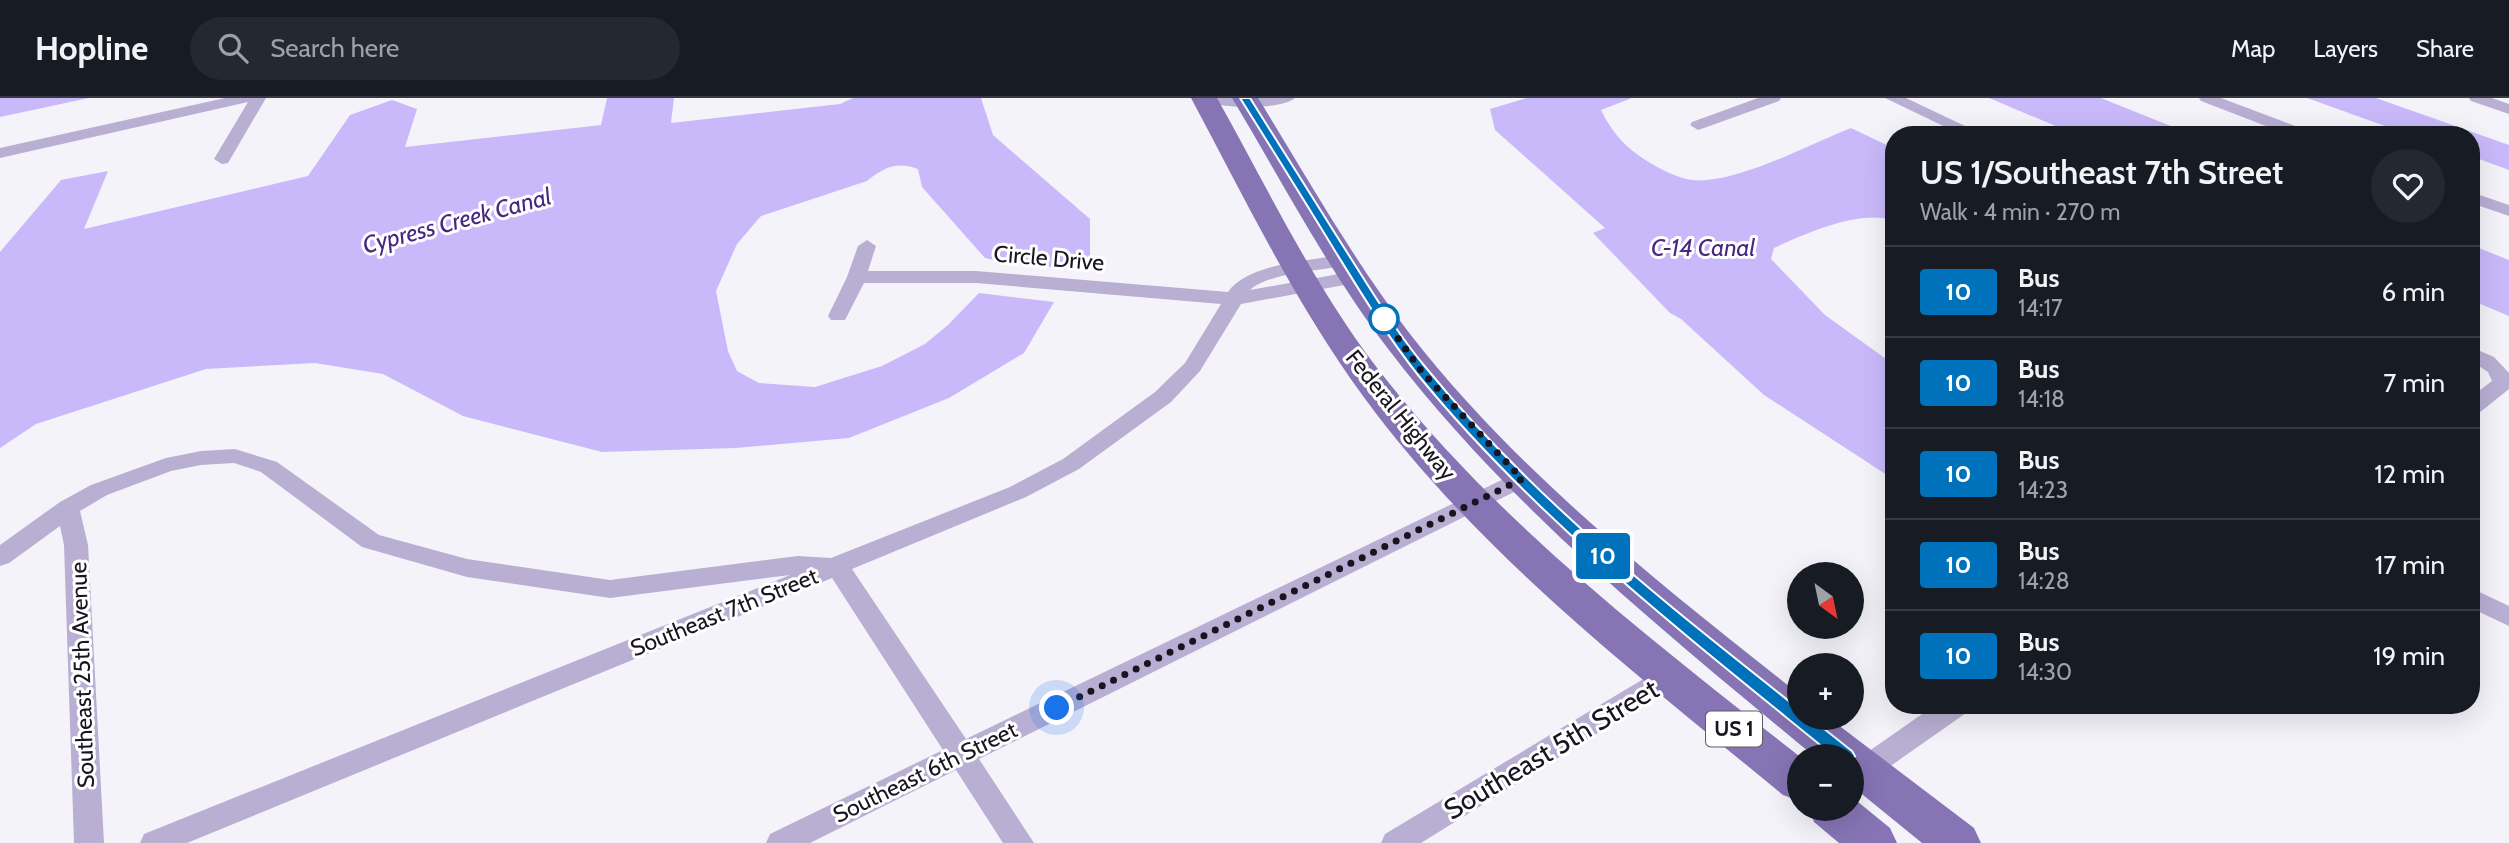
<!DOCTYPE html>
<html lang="en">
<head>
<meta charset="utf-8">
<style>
	body { margin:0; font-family:Cabin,sans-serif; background:#242831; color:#f1f3f6; height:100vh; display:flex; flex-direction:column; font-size:26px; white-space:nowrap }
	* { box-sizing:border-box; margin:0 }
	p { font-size:23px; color:#9ea1a6 }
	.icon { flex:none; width:38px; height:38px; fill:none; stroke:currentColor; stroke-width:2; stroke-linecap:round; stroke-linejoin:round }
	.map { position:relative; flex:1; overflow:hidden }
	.drawer { position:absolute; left:1885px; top:28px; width:595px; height:588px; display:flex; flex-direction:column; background:#171b24; border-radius:28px; box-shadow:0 7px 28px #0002 }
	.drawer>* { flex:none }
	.badge { padding:0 14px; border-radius:5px; font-size:24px; line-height:46px }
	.needle { width:46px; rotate:147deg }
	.buttons { position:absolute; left:1787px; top:464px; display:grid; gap:14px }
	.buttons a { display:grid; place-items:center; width:77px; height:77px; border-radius:50%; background:#171b24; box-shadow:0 7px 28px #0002; font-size:35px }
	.you { position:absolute; width:35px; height:35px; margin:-18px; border:5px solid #fff; border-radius:50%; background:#1a73e8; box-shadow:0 0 0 10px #1a73e833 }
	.map>.badge { position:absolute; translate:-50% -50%; box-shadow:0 0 0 4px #fff }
	.round { display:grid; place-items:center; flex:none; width:74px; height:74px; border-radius:37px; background:#242831 }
	.head { display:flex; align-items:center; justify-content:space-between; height:119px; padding:0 35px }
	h1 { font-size:33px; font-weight:600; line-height:52px }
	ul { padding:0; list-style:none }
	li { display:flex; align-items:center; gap:21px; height:91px; padding:0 35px; border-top:2px solid #363941 }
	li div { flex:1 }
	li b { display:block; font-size:26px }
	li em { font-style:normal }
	li .badge { min-width:77px; font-weight:700; text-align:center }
	header { display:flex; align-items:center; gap:42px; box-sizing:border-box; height:98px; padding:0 35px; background:#171b24; border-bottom:2px solid #363941 }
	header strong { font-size:33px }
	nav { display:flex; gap:38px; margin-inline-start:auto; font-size:24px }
	.search { width:490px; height:63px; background:#242831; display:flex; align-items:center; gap:18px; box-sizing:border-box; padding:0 24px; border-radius:38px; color:#9ea1a6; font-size:26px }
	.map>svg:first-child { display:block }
</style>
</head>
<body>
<header>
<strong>Hopline</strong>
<div class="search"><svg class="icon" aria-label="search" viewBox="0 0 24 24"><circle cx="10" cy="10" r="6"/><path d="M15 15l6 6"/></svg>Search here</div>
<nav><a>Map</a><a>Layers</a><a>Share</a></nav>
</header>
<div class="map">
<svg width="2509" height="745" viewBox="0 0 2509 745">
	<rect width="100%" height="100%" fill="#f5f3fa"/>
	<g fill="#cab9fa">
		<path d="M 0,0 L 89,0 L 0,19 Z"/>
		<path d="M 607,0 L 674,0 L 671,25 L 840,6 L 853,0 L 981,0 L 993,37 L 1090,121 L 1090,172 L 1012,166 L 985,160 L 922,89 L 918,71 C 897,63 884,69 867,83 L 761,118 L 737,146 L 716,193 L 728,253 L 737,273 L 759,285 L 815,289 L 882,268 L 925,246 L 948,227 L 979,195 L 1054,204 L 1024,255 L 949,300 L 849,340 L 736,350 L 602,354 L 463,318 L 383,276 L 315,265 L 206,271 L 36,326 L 0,350 L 0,154 L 61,82 L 108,73 L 84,131 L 308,78 L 350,17 L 392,2 L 417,11 L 405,49 L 601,27 Z"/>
		<path d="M 1527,0 L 1632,0 L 1601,12 C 1612,35 1626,50 1647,63 C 1660,71 1677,80 1692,82 C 1734,87 1810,46 1851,30 L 1893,50 L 1893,123 C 1863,110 1804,136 1774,150 L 1771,161 L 1825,217 L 1893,266 L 1893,381 L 1764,297 L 1681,221 L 1670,215 L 1593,135 L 1605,130 L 1495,32 L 1490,11 Z"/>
		<path d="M 1989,0 L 2101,0 L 2193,37 L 2077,37 Z"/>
		<path d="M 2307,0 L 2376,0 L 2509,47 L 2509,72 L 2471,58 L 2471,37 L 2410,37 Z"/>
		<path d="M 2471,147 L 2509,162 L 2509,218 L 2471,202 Z"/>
	</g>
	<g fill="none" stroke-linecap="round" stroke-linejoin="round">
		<g fill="#b8afd3" fill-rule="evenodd">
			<path d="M 225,0 L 266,0 L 228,65 L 222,66 L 214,61 L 248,4 L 0,60 L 0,50 Z"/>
			<path d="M 1200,0 L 1295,0 C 1282,12 1213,12 1200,0 Z"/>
			<path d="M 1758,0 L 1781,0 L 1779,3 L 1704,30 L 1698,32 L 1690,27 L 1692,24 Z"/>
			<path d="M 1885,0 L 1906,0 L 1984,37 L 1962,37 Z"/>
			<path d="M 2199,0 L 2221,0 L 2311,34 L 2313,37 L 2289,37 L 2201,3 Z"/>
			<path d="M 2469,0 L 2492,0 L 2509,6 L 2509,16 L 2471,3 Z"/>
			<path d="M 2471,94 L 2509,107 L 2509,118 L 2471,105 Z"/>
			<path d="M 867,142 L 876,148 L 868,173 L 976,173 L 1228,194 C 1248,165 1311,163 1345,156 L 1354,162 L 1352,166 C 1325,173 1269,174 1250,192 L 1355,173 L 1365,179 L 1355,185 L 1241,206 L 1200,273 L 1171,304 L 1079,371 L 1026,399 L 852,471 L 966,641 L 1514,376 L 1522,373 L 1530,376 L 1533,381 L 1530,386 L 979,661 L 1034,745 L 1003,745 L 956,672 L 810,745 L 766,745 L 770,736 L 943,652 L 832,480 L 187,745 L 140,745 L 144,736 L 790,477 L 610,500 L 467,479 L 362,449 L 261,374 L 234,365 L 201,367 L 171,373 L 107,397 L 80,413 L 88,447 L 104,745 L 74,745 L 64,447 L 60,428 L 9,465 L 0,468 L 0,447 L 60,404 L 91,387 L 166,360 L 201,353 L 235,351 L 277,364 L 379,437 L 467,461 L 610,482 L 798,458 L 831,460 L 1010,389 L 1063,361 L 1155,294 L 1185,265 L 1221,206 L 976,185 L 864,185 L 845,222 L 831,222 L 828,218 L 847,179 L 858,148 Z"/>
			<path d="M 2471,249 L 2494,259 L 2509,275 L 2509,291 L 2479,315 L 2471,317 L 2471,299 L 2492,283 L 2488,274 L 2471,263 Z"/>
			<path d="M 2471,490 L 2509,508 L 2509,528 L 2471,510 Z"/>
			<path d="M 1669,568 L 1678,571 L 1682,578 L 1678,585 L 1421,745 L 1381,745 L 1385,736 L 1660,571 Z"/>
			<path d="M 1935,607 L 1969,607 L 1966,615 L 1862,688 L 1852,692 L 1852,665 Z"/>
		</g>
		<g fill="#8674b4" fill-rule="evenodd">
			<path d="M 1191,0 L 1217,0 C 1271,96 1319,199 1389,285 C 1505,430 1654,544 1799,658 L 1799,703 L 1783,697 C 1635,575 1477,454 1363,298 C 1295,205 1245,101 1191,0 Z"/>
			<path d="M 1232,0 L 1258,0 C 1307,79 1353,162 1410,236 C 1519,376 1661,487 1799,596 L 1799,620 L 1829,620 L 1974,730 L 1981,745 L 1922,745 L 1852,688 L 1852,658 L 1814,658 C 1663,533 1509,409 1389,252 C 1329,174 1283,85 1232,0 Z"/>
			<path d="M 1852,699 L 1890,730 L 1897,745 L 1839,745 L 1814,724 L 1808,710 L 1852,710 Z"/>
		</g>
	</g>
	<path fill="#0072bc" stroke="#fff" stroke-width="2" d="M 1240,0 L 1250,0 C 1281,49 1312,99 1343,148 C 1370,190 1395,233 1427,271 C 1548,419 1704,535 1852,653 L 1855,658 L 1852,663 L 1840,663 C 1693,543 1539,425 1418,277 C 1387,238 1361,195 1335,153 C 1304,102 1272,51 1240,0 Z"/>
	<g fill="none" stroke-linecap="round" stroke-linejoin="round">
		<path stroke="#181520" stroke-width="7" stroke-dasharray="0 12.6" d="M 1057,610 L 1522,381 L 1422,274 L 1380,215 L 1384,221"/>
	</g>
	<circle fill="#fff" stroke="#0072bc" stroke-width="3.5" cx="1384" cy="221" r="14"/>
	<g text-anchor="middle" stroke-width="6" stroke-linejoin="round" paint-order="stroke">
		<rect fill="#fff" stroke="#5d5b63" stroke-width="2" x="1706" y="613.5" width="56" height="35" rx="5"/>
		<g font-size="21" font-weight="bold" fill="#181520">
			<text x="1734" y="638">US 1</text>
		</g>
		<g font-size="23" fill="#181520" stroke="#fff">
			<text transform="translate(1049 160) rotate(5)" y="8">Circle Drive</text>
			<text transform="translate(1401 317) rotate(51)" y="8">Federal Highway</text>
			<text transform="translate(724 514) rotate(-22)" y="8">Southeast 7th Street</text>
			<text transform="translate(82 577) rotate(-92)" y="8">Southeast 25th Avenue</text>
			<text transform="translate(925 674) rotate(-26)" y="8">Southeast 6th Street</text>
		</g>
		<g font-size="24" font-style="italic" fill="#492681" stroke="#fff">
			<text transform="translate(457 123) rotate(-15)" y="8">Cypress Creek Canal</text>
			<text x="1703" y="158">C-14 Canal</text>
		</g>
		<g font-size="28" fill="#181520" stroke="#fff">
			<text transform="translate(1551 651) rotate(-31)" y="10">Southeast 5th Street</text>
		</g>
	</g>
</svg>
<div class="buttons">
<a><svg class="needle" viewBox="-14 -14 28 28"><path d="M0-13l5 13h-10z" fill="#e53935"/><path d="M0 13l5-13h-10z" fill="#9ea1a6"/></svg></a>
<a>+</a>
<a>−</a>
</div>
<div class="you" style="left:1057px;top:610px"></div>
<b class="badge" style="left:1603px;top:458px;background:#0072bc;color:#fff">10</b>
<section class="drawer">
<div class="head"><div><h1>US 1/Southeast 7th Street</h1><p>Walk · 4 min · 270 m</p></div><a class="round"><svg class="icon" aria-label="heart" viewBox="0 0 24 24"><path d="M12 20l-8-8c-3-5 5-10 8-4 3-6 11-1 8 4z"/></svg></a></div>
<ul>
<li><span class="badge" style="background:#0072bc;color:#fff">10</span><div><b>Bus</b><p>14:17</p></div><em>6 min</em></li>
<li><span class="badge" style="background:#0072bc;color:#fff">10</span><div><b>Bus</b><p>14:18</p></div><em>7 min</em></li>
<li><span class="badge" style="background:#0072bc;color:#fff">10</span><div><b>Bus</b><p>14:23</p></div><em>12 min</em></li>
<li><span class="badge" style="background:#0072bc;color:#fff">10</span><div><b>Bus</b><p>14:28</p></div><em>17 min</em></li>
<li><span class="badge" style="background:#0072bc;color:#fff">10</span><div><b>Bus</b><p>14:30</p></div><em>19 min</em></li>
</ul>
</section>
</div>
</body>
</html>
